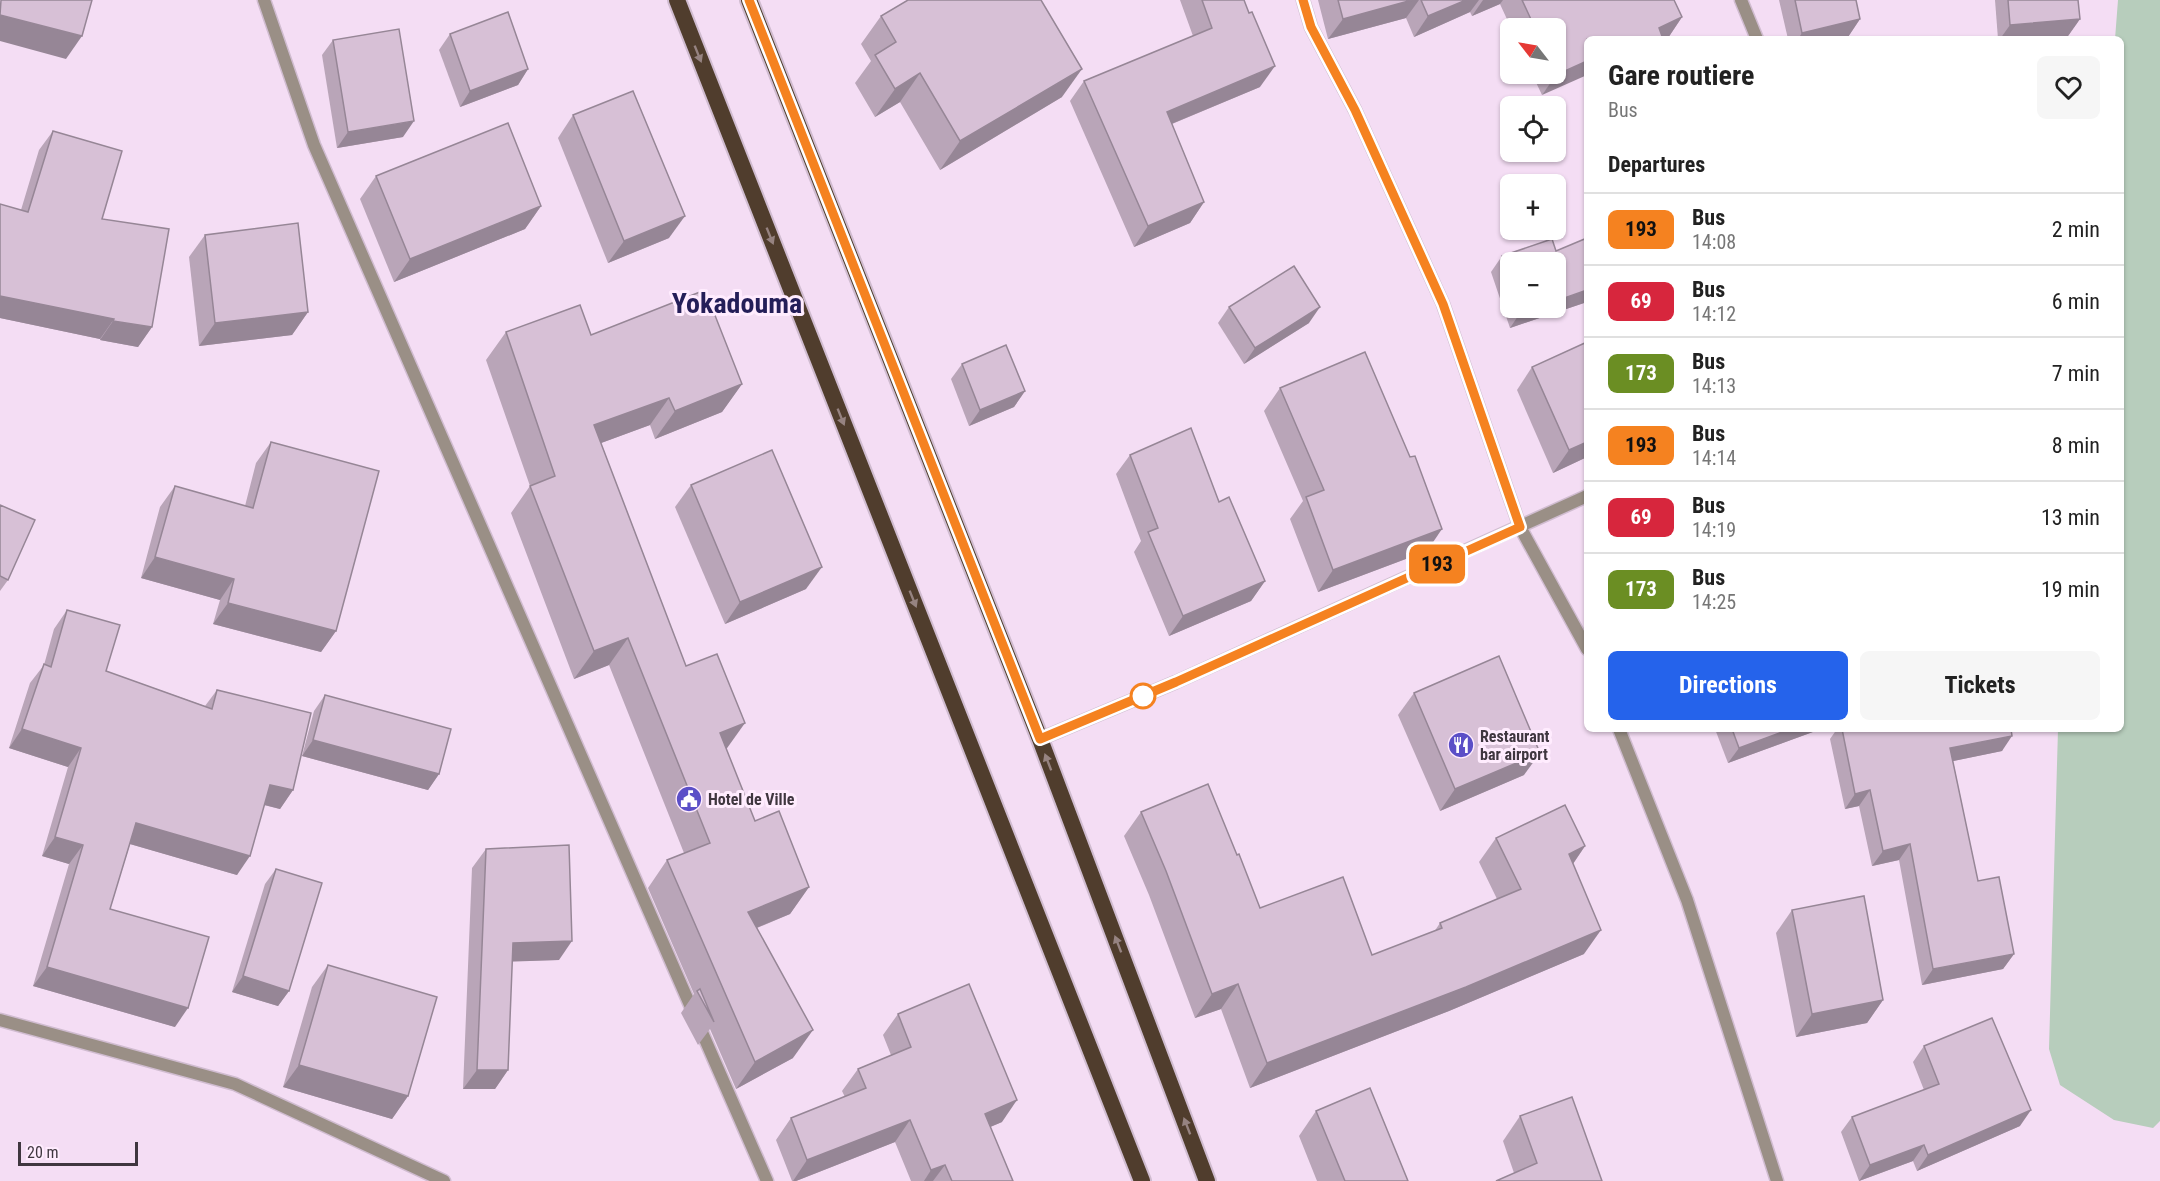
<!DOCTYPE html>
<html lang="en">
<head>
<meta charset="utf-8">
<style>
	body { margin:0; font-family:"Roboto Condensed",sans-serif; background:#f6f6f6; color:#222; height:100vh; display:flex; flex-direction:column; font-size:22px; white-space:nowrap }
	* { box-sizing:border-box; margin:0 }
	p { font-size:20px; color:#767676 }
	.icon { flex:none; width:33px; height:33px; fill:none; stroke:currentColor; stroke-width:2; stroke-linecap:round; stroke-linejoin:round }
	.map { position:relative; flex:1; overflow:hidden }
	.sheet { position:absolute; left:1584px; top:36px; width:540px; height:696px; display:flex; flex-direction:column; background:#fff; border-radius:9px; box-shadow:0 2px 4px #0004 }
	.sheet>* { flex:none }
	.badge { padding:0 12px; border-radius:9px; font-size:21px; line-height:39px }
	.needle { width:39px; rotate:301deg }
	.tools { position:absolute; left:1500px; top:18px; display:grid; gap:12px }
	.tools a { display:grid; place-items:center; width:66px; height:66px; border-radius:9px; background:#fff; box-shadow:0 2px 4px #0004; font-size:30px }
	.scale { position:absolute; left:18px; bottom:15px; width:120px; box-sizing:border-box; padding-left:6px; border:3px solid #3f363f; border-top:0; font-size:16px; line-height:21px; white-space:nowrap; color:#3f363f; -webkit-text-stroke:4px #ffecfe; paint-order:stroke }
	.map>.badge { position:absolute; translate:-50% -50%; box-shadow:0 0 0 3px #fff }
	h2 { padding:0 24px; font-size:22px; line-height:54px }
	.round { display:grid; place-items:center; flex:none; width:63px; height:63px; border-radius:9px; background:#f6f6f6 }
	.overview { display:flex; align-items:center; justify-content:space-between; height:102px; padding:0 24px }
	h1 { font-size:28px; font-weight:700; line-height:45px }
	.button { display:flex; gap:12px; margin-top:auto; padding:12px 24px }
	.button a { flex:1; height:69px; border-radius:9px; background:#2563eb; color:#fff; font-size:24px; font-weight:700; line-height:69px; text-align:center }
	.button a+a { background:#f6f6f6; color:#222 }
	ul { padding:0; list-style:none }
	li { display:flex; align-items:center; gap:18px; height:72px; padding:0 24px; border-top:2px solid #e0e0e0 }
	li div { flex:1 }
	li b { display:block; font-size:22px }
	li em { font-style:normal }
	li .badge { min-width:66px; font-weight:700; text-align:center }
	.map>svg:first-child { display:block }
</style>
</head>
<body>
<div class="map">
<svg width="2160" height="1181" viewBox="0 0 2160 1181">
	<rect width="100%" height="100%" fill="#f4ddf4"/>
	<path fill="#b7cdbc" d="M 2118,0 L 2160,0 L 2160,1121 L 2153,1128 L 2114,1120 L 2060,1085 L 2049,1049 L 2058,729 L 2121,729 L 2121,39 L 2115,39 Z"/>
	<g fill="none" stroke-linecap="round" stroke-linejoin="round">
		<g stroke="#d0bcd0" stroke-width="15">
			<g id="minor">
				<path d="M 264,0 L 314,145 L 767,1181"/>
				<path d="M 1303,0 L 1311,27 L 1355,110 L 1443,304 L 1520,527 L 1587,649"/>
				<path d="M 1741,0 L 1757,39"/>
				<path d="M 1619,729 L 1687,900 L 1777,1181"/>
				<path d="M 1040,739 L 1176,682 L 1587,496"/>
				<path d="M 0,1020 L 235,1084 L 444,1181"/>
			</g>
		</g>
		<g stroke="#d0bcd0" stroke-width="20">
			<g id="trunk">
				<path d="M 677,0 L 1142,1181"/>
				<path d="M 749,0 L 1040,739 L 1207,1181"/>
			</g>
		</g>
		<use href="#minor" stroke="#9a8f86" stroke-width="12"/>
		<use href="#trunk" stroke="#503d2d" stroke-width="16"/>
	</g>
	<g fill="#b9a5b8" fill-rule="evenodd">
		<path d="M 1180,0 L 1244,0 L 1260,87 L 1172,124 L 1204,202 L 1190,223 L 1134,247 L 1070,101 L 1084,81 L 1193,36 Z"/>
		<path d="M 1318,0 L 1674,0 L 1682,17 L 1668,38 L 1665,39 L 1587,39 L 1542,95 L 1532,74 L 1556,74 L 1556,28 L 1511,28 L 1500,4 L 1472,16 L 1470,12 L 1414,37 L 1406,18 L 1328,39 Z"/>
		<path d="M 1779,0 L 1856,0 L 1860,19 L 1848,37 L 1838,39 L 1788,39 Z"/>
		<path d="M 1995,0 L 2078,0 L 2080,19 L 2068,36 L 2035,39 L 1998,39 Z"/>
		<path d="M 881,16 L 1062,97 L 940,170 L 900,102 L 875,117 L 855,83 L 871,61 L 861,44 Z"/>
		<path d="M 450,34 L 528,69 L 518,85 L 460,107 L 439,50 Z"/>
		<path d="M 333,40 L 403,137 L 337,148 L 322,55 Z"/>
		<path d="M 573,115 L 669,238 L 608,263 L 558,138 Z"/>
		<path d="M 53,131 L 102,219 L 152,327 L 138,347 L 100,340 L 100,339 L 0,318 L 0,204 L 21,210 L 39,150 Z"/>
		<path d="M 376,176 L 541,206 L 525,229 L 394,282 L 360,199 Z"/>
		<path d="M 205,235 L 308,312 L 292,335 L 199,346 L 189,257 Z"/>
		<path d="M 1587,238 L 1587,302 L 1510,328 L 1491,272 L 1502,256 L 1552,239 L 1556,251 ZM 1510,262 L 1556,262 L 1556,308 L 1510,308 Z"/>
		<path d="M 1229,307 L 1309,323 L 1244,364 L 1218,323 Z"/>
		<path d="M 506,332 L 591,335 L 742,384 L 722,412 L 655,439 L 650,425 L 601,443 L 686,666 L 726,749 L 755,821 L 809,887 L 790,914 L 757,928 L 793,1058 L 736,1089 L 710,1029 L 698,1045 L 681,1013 L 694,994 L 648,888 L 667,860 L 684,853 L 609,665 L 574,679 L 511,513 L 530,486 L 486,360 Z"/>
		<path d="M 962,364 L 1025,391 L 1014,407 L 969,426 L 951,379 Z"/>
		<path d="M 1532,367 L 1587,457 L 1553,473 L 1517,390 Z"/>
		<path d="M 1280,388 L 1410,457 L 1427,551 L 1318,592 L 1290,519 L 1303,501 L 1264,411 Z"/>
		<path d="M 271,442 L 336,631 L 321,652 L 213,624 L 220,600 L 141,578 L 160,507 L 175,486 L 245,506 L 256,463 Z"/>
		<path d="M 1130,455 L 1219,502 L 1265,581 L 1251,601 L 1169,636 L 1134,552 L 1141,541 L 1116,474 Z"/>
		<path d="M 691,485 L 806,589 L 725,624 L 675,507 Z"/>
		<path d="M 0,505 L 8,580 L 0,591 Z"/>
		<path d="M 67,610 L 106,671 L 205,706 L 217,690 L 293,790 L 280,809 L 264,805 L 237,875 L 130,844 L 110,909 L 175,1027 L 33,986 L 69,864 L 42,856 L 68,767 L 9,748 L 30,683 L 44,665 L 54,629 Z"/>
		<path d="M 1414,693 L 1524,775 L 1440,811 L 1398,715 Z"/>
		<path d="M 325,695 L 439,774 L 428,790 L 302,756 L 314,711 Z"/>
		<path d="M 1715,729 L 1821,729 L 1728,763 Z"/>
		<path d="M 1837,729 L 2011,729 L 2002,751 L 1953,761 L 1978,881 L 2014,954 L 2003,969 L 1922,985 L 1899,860 L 1872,866 L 1859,806 L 1845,809 L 1830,739 Z"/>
		<path d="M 1141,812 L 1237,855 L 1260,908 L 1372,955 L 1434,932 L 1440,923 L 1497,899 L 1479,862 L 1496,838 L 1585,846 L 1573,864 L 1584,954 L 1449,1011 L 1250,1088 L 1221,1009 L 1195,1018 L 1149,895 L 1124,836 Z"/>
		<path d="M 486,849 L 559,960 L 512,961 L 508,1070 L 495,1089 L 463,1089 L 472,868 Z"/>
		<path d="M 276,869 L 289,991 L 278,1006 L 232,992 L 265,884 Z"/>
		<path d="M 1792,910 L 1883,1000 L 1867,1023 L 1796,1037 L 1776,933 Z"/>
		<path d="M 328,965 L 408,1096 L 392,1119 L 283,1087 L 312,987 Z"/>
		<path d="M 898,1014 L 1002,1122 L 990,1127 L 1013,1181 L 911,1181 L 895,1142 L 796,1181 L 792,1181 L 776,1140 L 791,1118 L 845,1097 L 842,1091 L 858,1069 L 891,1055 L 883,1035 Z"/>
		<path d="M 1924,1046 L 2020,1126 L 1917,1171 L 1913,1161 L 1859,1181 L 1841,1132 L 1852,1117 L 1924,1090 L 1913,1062 Z"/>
		<path d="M 1316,1111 L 1408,1181 L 1317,1181 L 1299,1136 Z"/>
		<path d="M 1520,1116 L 1602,1181 L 1514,1173 L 1503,1141 Z"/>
	</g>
	<g fill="#968696">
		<path d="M 1412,0 L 1419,0 L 1406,18 L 1328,39 L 1343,19 Z"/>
		<path d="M 1466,0 L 1479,0 L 1470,12 L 1414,37 L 1428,16 Z"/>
		<path d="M 1483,0 L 1503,0 L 1500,4 L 1472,16 Z"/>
		<path d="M 0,15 L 82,36 L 66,59 L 0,41 Z"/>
		<path d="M 1682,17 L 1668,38 L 1665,39 L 1651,39 L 1659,28 Z"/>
		<path d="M 1860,19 L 1848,37 L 1838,39 L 1798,39 L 1802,33 Z"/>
		<path d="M 2080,19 L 2068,36 L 2035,39 L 2000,39 L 2010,25 Z"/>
		<path d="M 1587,61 L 1587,75 L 1542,95 L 1556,75 Z"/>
		<path d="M 1275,66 L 1260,87 L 1152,132 L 1167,112 Z"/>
		<path d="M 528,69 L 518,85 L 460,107 L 470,91 Z"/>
		<path d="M 1082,69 L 1062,97 L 940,170 L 960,141 Z"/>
		<path d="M 920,73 L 900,102 L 875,117 L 895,89 Z"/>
		<path d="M 414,121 L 403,137 L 337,148 L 348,132 Z"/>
		<path d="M 1204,202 L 1190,223 L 1134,247 L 1148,226 Z"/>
		<path d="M 541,206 L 525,229 L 394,282 L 410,259 Z"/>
		<path d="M 685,216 L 669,238 L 608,263 L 624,241 Z"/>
		<path d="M 1587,290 L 1587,302 L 1510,328 L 1520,313 L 1536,308 L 1556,308 L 1556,301 Z"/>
		<path d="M 0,296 L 114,319 L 100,339 L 0,318 Z"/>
		<path d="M 1320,307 L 1309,323 L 1244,364 L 1255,348 Z"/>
		<path d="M 308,312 L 292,335 L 199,346 L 215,323 Z"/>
		<path d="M 113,321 L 152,327 L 138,347 L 100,340 Z"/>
		<path d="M 742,384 L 722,412 L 655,439 L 675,411 Z"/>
		<path d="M 1025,391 L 1014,407 L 969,426 L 980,410 Z"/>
		<path d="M 669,398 L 650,425 L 574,453 L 594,425 Z"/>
		<path d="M 1587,442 L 1587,457 L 1553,473 L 1569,450 Z"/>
		<path d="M 1442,529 L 1427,551 L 1318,592 L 1333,570 Z"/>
		<path d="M 155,557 L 234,579 L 220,600 L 141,578 Z"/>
		<path d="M 822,567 L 806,589 L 725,624 L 740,602 Z"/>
		<path d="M 1265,581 L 1251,601 L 1169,636 L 1183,616 Z"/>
		<path d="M 228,603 L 336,631 L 321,652 L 213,624 Z"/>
		<path d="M 628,638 L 609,665 L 574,679 L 594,651 Z"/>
		<path d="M 745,723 L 725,751 L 720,733 Z"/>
		<path d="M 22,729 L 81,748 L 68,767 L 9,748 Z"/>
		<path d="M 1790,729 L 1821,729 L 1728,763 L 1739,748 Z"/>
		<path d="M 2012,736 L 2002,751 L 1939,764 L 1950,748 Z"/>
		<path d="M 313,740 L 439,774 L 428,790 L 302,756 Z"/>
		<path d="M 1540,753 L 1524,775 L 1440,811 L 1455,789 Z"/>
		<path d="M 270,785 L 293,790 L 280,809 L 257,803 Z"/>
		<path d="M 1870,790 L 1859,806 L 1845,809 L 1855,794 Z"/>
		<path d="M 136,823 L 250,856 L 237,875 L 123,842 Z"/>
		<path d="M 55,837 L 83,845 L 69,864 L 42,856 Z"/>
		<path d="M 1910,844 L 1899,860 L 1872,866 L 1883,851 Z"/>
		<path d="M 1585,846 L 1568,871 L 1569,854 Z"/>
		<path d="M 809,887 L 790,914 L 729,939 L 748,912 Z"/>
		<path d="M 1601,930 L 1584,954 L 1449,1011 L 1250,1088 L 1267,1063 Z"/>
		<path d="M 572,941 L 559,960 L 500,962 L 513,943 Z"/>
		<path d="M 2014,954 L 2003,969 L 1922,985 L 1933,969 Z"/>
		<path d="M 47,967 L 188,1008 L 175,1027 L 33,986 Z"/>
		<path d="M 243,976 L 289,991 L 278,1006 L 232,992 Z"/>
		<path d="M 1238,984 L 1221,1009 L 1195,1018 L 1212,994 Z"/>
		<path d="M 1883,1000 L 1867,1023 L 1796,1037 L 1812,1014 Z"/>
		<path d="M 813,1030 L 793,1058 L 736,1089 L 755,1062 Z"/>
		<path d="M 299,1065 L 408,1096 L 392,1119 L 283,1087 Z"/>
		<path d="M 477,1070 L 508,1070 L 495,1089 L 463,1089 Z"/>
		<path d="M 1017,1100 L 1002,1122 L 969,1136 L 985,1114 Z"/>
		<path d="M 2031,1110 L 2020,1126 L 1917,1171 L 1928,1155 Z"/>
		<path d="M 910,1120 L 895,1142 L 796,1181 L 793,1181 L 807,1160 Z"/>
		<path d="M 1924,1145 L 1913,1161 L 1859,1181 L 1870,1165 Z"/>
		<path d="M 945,1165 L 933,1181 L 924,1181 L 931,1170 Z"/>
	</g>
	<g fill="#d7c0d6" stroke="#968696" stroke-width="1.5">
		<path d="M 1,0 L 92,0 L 82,36 L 0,15 Z"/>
		<path d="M 908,0 L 1041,0 L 1082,69 L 960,141 L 920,73 L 895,89 L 875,55 L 896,42 L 881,16 Z"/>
		<path d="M 1202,0 L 1244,0 L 1249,13 L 1252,12 L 1275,66 L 1167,112 L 1204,202 L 1148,226 L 1084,81 L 1212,28 Z"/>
		<path d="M 1338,0 L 1412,0 L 1343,19 Z"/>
		<path d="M 1421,0 L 1466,0 L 1428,16 Z"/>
		<path d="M 1522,0 L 1674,0 L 1682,17 L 1659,28 L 1663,39 L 1587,39 L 1587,61 L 1556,75 L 1556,28 L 1535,28 Z"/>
		<path d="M 1795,0 L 1856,0 L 1860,19 L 1802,33 Z"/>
		<path d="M 2008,0 L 2078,0 L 2080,19 L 2010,25 Z"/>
		<path d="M 508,12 L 528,69 L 470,91 L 450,34 Z"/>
		<path d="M 399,29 L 414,121 L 348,132 L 333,40 Z"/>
		<path d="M 633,91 L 685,216 L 624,241 L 573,115 Z"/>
		<path d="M 508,123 L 541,206 L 410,259 L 376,176 Z"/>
		<path d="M 53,131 L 122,151 L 102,219 L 169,229 L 152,327 L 113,321 L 114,319 L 0,296 L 0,204 L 28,212 Z"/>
		<path d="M 298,223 L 308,312 L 215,323 L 205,235 Z"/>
		<path d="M 1587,238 L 1587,290 L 1556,301 L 1556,262 L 1510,262 L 1510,283 L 1502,256 L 1552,239 L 1556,251 Z"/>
		<path d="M 1294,266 L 1320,307 L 1255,348 L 1229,307 Z"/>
		<path d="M 705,290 L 742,384 L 675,411 L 669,398 L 594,425 L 686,666 L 717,654 L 745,723 L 720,733 L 755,821 L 779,811 L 809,887 L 748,912 L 813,1030 L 755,1062 L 667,860 L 710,843 L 628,638 L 594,651 L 530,486 L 555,476 L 506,332 L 580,305 L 591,335 Z"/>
		<path d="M 1519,308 L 1536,308 L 1520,313 Z"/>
		<path d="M 1587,342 L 1587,442 L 1569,450 L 1532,367 Z"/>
		<path d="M 1006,345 L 1025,391 L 980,410 L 962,364 Z"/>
		<path d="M 1365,352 L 1410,457 L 1415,456 L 1442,529 L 1333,570 L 1306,497 L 1324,490 L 1280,388 Z"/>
		<path d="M 1191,428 L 1219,502 L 1229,497 L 1265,581 L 1183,616 L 1148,532 L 1158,528 L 1130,455 Z"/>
		<path d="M 271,442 L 379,471 L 336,631 L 228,603 L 234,579 L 155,557 L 175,486 L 253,508 Z"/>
		<path d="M 772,450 L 822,567 L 740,602 L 691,485 Z"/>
		<path d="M 0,505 L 35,520 L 8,580 L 0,576 Z"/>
		<path d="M 67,610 L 120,625 L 106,671 L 212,709 L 217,690 L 311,713 L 293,790 L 270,785 L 250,856 L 136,823 L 110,909 L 209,937 L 188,1008 L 47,967 L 83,845 L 55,837 L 81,748 L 22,729 L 44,664 L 51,667 Z"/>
		<path d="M 1499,656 L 1540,753 L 1455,789 L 1414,693 Z"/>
		<path d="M 325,695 L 451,729 L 439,774 L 313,740 Z"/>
		<path d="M 1732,729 L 1790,729 L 1739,748 Z"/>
		<path d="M 1842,729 L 2011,729 L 2012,736 L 1950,748 L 1978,881 L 1999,877 L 2014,954 L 1933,969 L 1910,844 L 1883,851 L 1870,790 L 1855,794 Z"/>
		<path d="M 1208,784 L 1237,855 L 1239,854 L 1260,908 L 1343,877 L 1372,955 L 1442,928 L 1440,923 L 1521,889 L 1496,838 L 1565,805 L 1585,846 L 1569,854 L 1601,930 L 1466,987 L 1267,1063 L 1238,984 L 1212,994 L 1166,871 L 1141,812 Z"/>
		<path d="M 569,845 L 572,941 L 513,943 L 508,1070 L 477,1070 L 486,849 Z"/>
		<path d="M 276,869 L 322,883 L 289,991 L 243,976 Z"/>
		<path d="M 1864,896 L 1883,1000 L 1812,1014 L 1792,910 Z"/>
		<path d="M 328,965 L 437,997 L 408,1096 L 299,1065 Z"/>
		<path d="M 969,984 L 1017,1100 L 985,1114 L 1013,1181 L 952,1181 L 945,1165 L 931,1170 L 910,1120 L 807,1160 L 791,1118 L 866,1088 L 858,1069 L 911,1047 L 898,1014 Z"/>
		<path d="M 700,989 L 714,1022 L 697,991 Z"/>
		<path d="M 1992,1018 L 2031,1110 L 1928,1155 L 1924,1145 L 1870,1165 L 1852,1117 L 1939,1084 L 1924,1046 Z"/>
		<path d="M 1370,1088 L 1408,1181 L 1345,1181 L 1316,1111 Z"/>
		<path d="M 1572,1097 L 1602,1181 L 1496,1181 L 1537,1163 L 1520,1116 Z"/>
	</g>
	<defs><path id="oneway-solid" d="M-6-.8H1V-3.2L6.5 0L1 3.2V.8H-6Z" transform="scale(1.5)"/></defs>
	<g fill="#968381">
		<use href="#oneway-solid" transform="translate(698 54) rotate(68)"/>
		<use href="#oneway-solid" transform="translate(770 236) rotate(68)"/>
		<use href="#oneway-solid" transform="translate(841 417) rotate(68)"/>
		<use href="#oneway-solid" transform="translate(913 599) rotate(68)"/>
		<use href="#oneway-solid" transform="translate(1048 762) rotate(-111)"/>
		<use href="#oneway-solid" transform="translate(1118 944) rotate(-111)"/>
		<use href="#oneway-solid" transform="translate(1187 1126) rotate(-111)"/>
	</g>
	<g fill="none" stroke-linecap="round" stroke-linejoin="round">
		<g stroke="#fff" stroke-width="14">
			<path id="line" d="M 749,0 L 1040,739 L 1176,682 L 1520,527 L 1443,304 L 1355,110 L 1311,27 L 1303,0"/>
		</g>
		<use href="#line" stroke="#f58220" stroke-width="9"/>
	</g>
	<defs>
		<g id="restaurant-disc" transform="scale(1.35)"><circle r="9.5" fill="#5b4fc7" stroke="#ffecfe"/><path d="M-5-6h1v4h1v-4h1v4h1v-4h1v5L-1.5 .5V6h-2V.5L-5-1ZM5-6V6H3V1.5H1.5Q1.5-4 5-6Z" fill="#fff"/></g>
		<g id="civic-disc" transform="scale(1.35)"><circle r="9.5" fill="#5b4fc7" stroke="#ffecfe"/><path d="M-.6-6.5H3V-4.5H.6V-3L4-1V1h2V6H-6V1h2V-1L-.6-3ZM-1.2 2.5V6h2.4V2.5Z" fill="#fff"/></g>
	</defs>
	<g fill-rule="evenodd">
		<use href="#restaurant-disc" x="1461" y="745"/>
		<use href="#civic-disc" x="689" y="799"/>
	</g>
	<circle fill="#fff" stroke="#f58220" stroke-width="3" cx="1143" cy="696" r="12"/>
	<g text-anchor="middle" stroke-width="6" stroke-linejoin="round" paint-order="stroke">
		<g font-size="16" font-weight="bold" fill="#3f363f" stroke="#ffecfe" text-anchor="start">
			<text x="1480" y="742">Restaurant<tspan x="1480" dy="18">bar airport</tspan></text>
			<text x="708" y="805">Hotel de Ville</text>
		</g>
		<g font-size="28" font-weight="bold" fill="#241e58" stroke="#ffecfe">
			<text x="737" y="313">Yokadouma</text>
		</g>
	</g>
</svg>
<div class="tools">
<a><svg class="needle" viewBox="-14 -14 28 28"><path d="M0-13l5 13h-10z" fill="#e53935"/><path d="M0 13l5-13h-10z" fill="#767676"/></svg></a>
<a><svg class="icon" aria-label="locate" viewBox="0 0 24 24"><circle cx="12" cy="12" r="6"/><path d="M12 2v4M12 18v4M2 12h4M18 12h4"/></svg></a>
<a>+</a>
<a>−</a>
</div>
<div class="scale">20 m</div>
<b class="badge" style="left:1437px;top:564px;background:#f58220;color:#111">193</b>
<section class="sheet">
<div class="overview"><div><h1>Gare routiere</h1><p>Bus</p></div><a class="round"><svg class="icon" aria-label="heart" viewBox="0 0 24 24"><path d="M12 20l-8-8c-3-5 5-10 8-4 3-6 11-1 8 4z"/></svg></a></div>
<h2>Departures</h2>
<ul>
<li><span class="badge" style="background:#f58220;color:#111">193</span><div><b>Bus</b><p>14:08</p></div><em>2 min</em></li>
<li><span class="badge" style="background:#d7263d;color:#fff">69</span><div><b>Bus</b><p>14:12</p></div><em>6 min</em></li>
<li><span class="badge" style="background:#6b8e23;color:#fff">173</span><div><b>Bus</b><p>14:13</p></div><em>7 min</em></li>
<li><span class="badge" style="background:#f58220;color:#111">193</span><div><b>Bus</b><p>14:14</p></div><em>8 min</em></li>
<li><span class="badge" style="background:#d7263d;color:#fff">69</span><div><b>Bus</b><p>14:19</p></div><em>13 min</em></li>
<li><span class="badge" style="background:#6b8e23;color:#fff">173</span><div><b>Bus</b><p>14:25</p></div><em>19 min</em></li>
</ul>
<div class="button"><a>Directions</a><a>Tickets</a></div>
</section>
</div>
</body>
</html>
